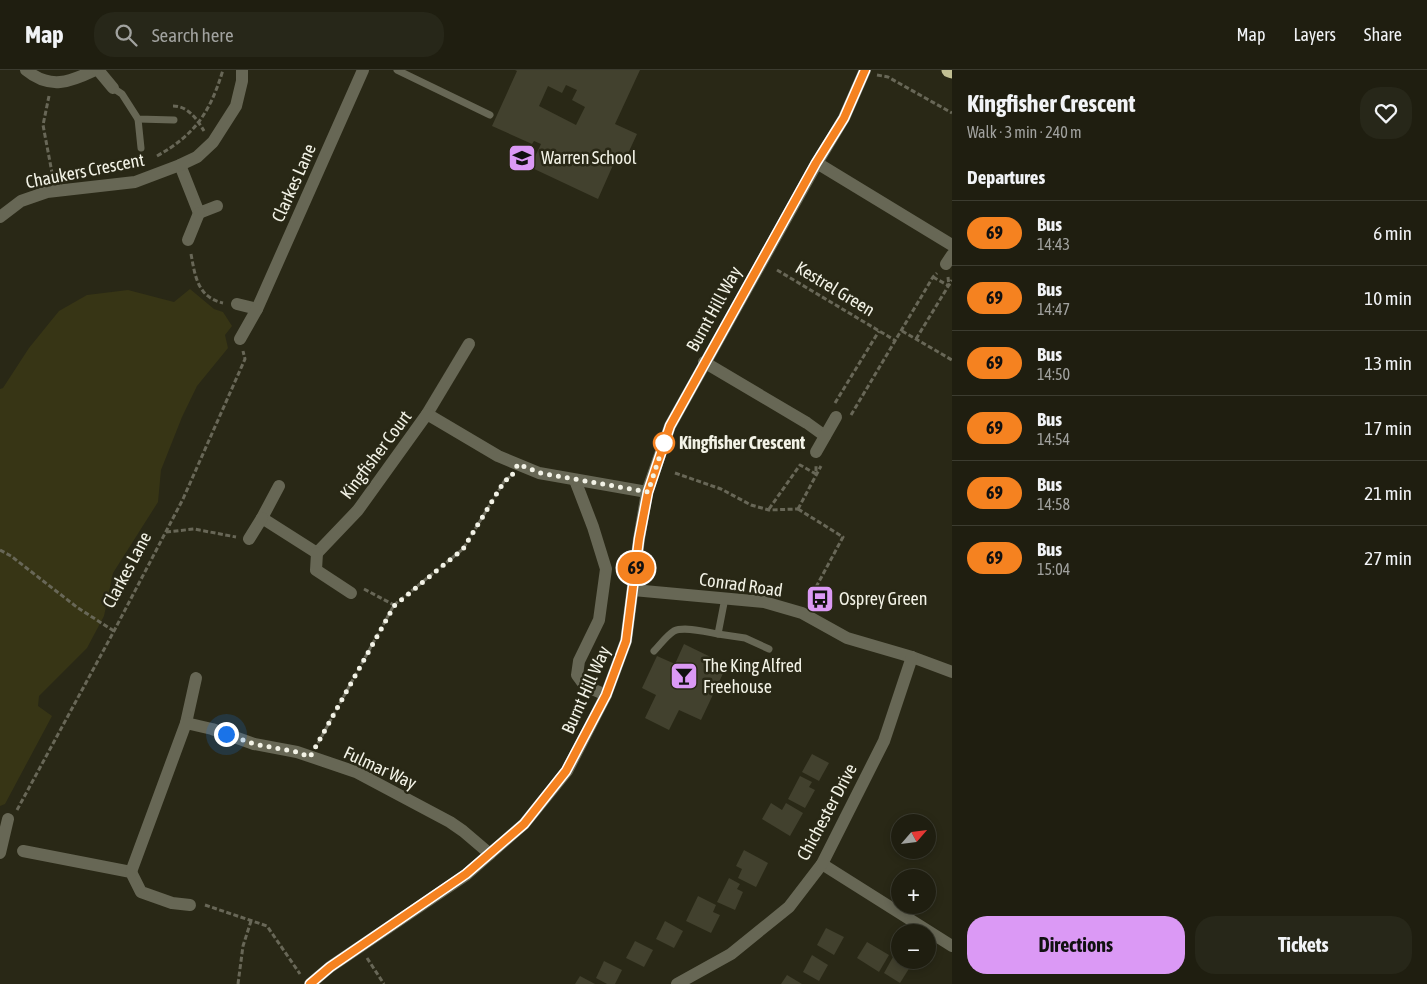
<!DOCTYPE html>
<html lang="en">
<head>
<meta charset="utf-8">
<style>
	body { margin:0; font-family:"Asap Condensed",sans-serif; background:#272719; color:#f1f3f6; height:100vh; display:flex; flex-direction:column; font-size:19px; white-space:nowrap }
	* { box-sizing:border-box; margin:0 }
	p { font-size:16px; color:#a1a29f }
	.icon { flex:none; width:28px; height:28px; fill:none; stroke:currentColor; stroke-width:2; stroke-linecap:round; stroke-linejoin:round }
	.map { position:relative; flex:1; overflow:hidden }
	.drawer { display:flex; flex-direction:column; background:#1f1e10; width:475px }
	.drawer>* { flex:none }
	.badge { padding:0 10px; border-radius:16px; font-size:18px; line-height:32px }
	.needle { width:32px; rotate:62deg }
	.fabs { position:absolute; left:891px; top:744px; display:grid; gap:10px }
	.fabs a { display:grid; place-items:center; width:45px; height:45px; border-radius:50%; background:#1f1e10; box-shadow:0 2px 8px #0003,0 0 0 1px #3c3c30; font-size:25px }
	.you { position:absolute; width:25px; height:25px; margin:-12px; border:4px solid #fff; border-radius:50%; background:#1a73e8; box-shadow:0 0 0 8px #1a73e833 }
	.map>.badge { position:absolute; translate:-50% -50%; box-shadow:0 0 0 2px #fff }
	h2 { padding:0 15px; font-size:19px; line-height:45px }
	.round { display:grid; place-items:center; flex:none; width:52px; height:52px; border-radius:20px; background:#272719 }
	.overview { display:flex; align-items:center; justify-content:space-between; height:85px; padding:0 15px }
	h1 { font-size:24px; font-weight:700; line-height:38px }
	.action { display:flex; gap:10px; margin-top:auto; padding:10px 15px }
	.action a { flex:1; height:58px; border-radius:20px; background:#db99f5; color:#111; font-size:20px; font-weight:700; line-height:58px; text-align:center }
	.action a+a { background:#272719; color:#f1f3f6 }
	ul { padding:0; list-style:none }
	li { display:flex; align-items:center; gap:15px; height:65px; padding:0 15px; border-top:1px solid #3c3c30 }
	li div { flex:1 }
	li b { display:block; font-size:19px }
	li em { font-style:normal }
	li .badge { min-width:55px; font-weight:700; text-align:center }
	header { display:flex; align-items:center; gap:30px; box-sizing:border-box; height:70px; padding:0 25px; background:#1f1e10; border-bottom:1px solid #3c3c30 }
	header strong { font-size:24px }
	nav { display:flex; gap:28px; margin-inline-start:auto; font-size:18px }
	.search { width:350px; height:45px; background:#272719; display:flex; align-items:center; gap:12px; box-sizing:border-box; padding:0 18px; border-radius:20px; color:#a1a29f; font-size:19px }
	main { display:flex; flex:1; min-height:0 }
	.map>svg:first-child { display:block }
</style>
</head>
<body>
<header>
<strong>Map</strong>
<div class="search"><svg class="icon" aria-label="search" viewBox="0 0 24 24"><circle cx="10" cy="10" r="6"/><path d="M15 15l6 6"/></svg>Search here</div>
<nav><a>Map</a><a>Layers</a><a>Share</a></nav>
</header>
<main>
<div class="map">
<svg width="952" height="914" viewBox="0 0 952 914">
	<rect width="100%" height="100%" fill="#292816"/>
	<path fill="#373515" d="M 190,219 L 214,239 L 223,242 L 232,256 L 225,265 L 228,278 L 197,316 L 182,347 L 161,400 L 158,432 L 113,503 L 104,546 L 87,578 L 39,626 L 38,636 L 52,646 L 5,734 L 0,736 L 0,319 L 3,318 L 29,278 L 59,241 L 87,225 L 128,220 L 174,232 Z"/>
	<g fill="#42412e" fill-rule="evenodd">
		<path d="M 515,0 L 640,0 L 615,54 L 637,64 L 625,90 L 617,86 L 598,129 L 530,97 L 541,74 L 534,71 L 532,74 L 492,56 L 517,1 ZM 566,15 L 577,20 L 572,30 L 585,37 L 576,55 L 539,36 L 548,16 L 562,23 Z"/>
		<path d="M 684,574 L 727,595 L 701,650 L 679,640 L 669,660 L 645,648 L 656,625 L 642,618 L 657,586 L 675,594 Z"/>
		<path d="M 812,684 L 829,693 L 819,711 L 802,702 Z"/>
		<path d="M 800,706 L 812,712 L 809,717 L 815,720 L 805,738 L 788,729 Z"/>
		<path d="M 771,733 L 782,740 L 786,733 L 803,743 L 790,766 L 762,749 Z"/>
		<path d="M 744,780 L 768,793 L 756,817 L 738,808 L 742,799 L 736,796 Z"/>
		<path d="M 729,808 L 740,814 L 737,819 L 743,822 L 735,840 L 717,832 Z"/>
		<path d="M 698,826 L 716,835 L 713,842 L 720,845 L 711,863 L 686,851 Z"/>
		<path d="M 665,851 L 683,861 L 674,878 L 656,869 Z"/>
		<path d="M 826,858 L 844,867 L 834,885 L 817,875 Z"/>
		<path d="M 635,871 L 653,880 L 644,897 L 626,888 Z"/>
		<path d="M 867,872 L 889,885 L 879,902 L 857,888 Z"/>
		<path d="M 812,885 L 828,895 L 819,911 L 803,902 Z"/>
		<path d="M 893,887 L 910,897 L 900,913 L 884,903 Z"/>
		<path d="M 604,891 L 622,900 L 615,914 L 607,914 L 596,908 Z"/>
		<path d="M 787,905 L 802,914 L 781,914 Z"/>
		<path d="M 580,906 L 595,914 L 575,914 Z"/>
	</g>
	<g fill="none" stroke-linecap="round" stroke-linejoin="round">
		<g stroke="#686757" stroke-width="3" stroke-dasharray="5 2.5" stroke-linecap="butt">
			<path d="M 877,5 L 888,7 L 952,43"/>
			<path d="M 49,26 L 43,55 L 53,108"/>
			<path d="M 173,36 C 188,36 197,49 204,61"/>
			<path d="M 157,86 C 196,64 210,42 223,0"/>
			<path d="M 191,184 C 195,205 197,227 223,233"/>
			<path d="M 777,200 L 896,271"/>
			<path d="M 933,207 L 949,216"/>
			<path d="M 948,207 L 949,216"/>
			<path d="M 902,261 L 952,290"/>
			<path d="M 916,269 L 952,210"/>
			<path d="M 835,333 L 879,261"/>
			<path d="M 851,345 L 933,207 L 937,203"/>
			<path d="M 675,403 L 721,419 L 751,435 L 769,440 L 798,439"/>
			<path d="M 769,439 L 800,395 L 816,404 L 816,395"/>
			<path d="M 798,439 L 821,396"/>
			<path d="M 798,439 L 843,467 L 808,532"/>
			<path d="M 166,462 L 194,459 L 236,467"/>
			<path d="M 0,480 L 11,486 L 78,538 L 114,561"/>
			<path d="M 364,519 L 394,535"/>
			<path d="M 318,673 L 394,535 L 463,479 L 505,410 L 510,407"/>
			<path d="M 17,740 L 114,561 L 183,429 L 245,289 L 243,281"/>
			<path d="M 205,835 L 267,856 L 300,904"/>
			<path d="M 367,888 L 384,914"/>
			<path d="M 238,914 L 243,876 L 251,851"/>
		</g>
		<g stroke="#676755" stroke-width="7">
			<path d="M 397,0 L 490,45"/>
			<path d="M 113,18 L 122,24 L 138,49 L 174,50"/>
			<path d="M 138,49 L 141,78"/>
			<path d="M 718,564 L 745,568 L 769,579"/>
			<path d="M 654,581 C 660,575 666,566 674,561 C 684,556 707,562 718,564 L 725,528"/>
		</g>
		<g stroke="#676755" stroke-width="12">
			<path d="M 26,0 C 50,20 70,12 95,0"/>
			<path d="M 98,0 L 113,18"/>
			<path d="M 817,93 L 952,175"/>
			<path d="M 180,95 L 199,143 L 217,136"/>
			<path d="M 0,147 L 21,131 L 47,122 L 135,112 L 180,95 L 197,87 L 213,72 L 236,36 L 242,11 L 242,0"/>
			<path d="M 188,170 L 199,143"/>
			<path d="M 946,194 L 952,185"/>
			<path d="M 237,234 L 257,239"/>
			<path d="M 240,269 L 257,239 L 363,0"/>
			<path d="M 704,292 L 807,353 L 825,366"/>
			<path d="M 427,344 L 469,274"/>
			<path d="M 816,382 L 836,347"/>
			<path d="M 575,410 L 593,457 L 606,499 L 599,550 L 579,591 L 577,605 L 585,616 L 606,625"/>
			<path d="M 279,416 L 262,448 L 317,483 L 358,440 L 427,344 L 498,386 L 539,403 L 647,422"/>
			<path d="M 249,469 L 262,448"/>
			<path d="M 317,483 L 316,500 L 351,523"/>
			<path d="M 633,520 L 764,532 L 802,543 L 847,568 L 912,587 L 952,602"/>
			<path d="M 186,653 L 196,608"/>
			<path d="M 23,781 L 131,802 L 141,822 L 172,833 L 190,835"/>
			<path d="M 0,783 L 8,749"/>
			<path d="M 822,794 L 952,876"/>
			<path d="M 131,802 L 186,653 L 212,659 L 254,674 L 297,682 L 356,702 L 450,752 L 463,761 L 490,784"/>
			<path d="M 310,914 L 330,897 L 466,805 L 524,754 L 567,701 L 606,625 L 626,571 L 639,469 L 647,422 L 670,356 L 817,93 L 844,48 L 865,0"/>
			<path d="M 677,914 L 731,884 L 789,837 L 822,794 L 884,671 L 912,587"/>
		</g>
		<path stroke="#c1bf93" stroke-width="15" d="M 949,0 L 952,1"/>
	</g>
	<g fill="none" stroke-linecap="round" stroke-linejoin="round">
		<g stroke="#fff" stroke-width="11">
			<path id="line" d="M 310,914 L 330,897 L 466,804 L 524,754 L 566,701 L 606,625 L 626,571 L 639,469 L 648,422 L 670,356 L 816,93 L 844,48 L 865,0"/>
		</g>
		<use href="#line" stroke="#f58220" stroke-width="8"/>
		<path stroke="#f2f2e6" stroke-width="5" stroke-dasharray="0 9" d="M 226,664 L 254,674 L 297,682 L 310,687 L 394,536 L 463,479 L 505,410 L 510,409 L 518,394 L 540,403 L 648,422 L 665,370 L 664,373"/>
	</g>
	<defs>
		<g id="school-square" transform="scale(1.4375)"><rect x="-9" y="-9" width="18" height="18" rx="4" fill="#db99f5" stroke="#292816"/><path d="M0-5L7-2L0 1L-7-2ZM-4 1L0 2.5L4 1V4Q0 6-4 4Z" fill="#111"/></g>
		<g id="bus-square" transform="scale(1.4375)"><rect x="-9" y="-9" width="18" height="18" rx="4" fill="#db99f5" stroke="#292816"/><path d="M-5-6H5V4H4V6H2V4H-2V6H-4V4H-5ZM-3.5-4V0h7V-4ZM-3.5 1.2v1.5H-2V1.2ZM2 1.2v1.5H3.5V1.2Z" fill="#111"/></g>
		<g id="bar-square" transform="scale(1.4375)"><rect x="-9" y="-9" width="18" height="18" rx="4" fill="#db99f5" stroke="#292816"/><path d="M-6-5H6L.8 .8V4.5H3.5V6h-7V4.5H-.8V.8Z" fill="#111"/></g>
	</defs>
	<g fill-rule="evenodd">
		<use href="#school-square" x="522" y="88"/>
		<use href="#bus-square" x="820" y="529"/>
		<use href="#bar-square" x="684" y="606"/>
	</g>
	<circle fill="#fff" stroke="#f58220" stroke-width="2.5" cx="664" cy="373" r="10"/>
	<g text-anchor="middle" stroke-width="5" stroke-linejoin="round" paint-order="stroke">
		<g font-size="18" fill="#f2f2e6" stroke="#292816" text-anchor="start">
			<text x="541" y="94">Warren School</text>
			<text x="839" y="535">Osprey Green</text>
			<text x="703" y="602">The King Alfred<tspan x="703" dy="21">Freehouse</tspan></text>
		</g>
		<g font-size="18" fill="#f2f2e6" stroke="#292816">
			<text transform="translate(85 101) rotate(-11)" y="6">Chaukers Crescent</text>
			<text transform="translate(294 113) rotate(-66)" y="6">Clarkes Lane</text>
			<text transform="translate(835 219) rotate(31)" y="6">Kestrel Green</text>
			<text transform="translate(714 239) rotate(-61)" y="6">Burnt Hill Way</text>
			<text transform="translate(376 385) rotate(-53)" y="6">Kingfisher Court</text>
			<text transform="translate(127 500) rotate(-62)" y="6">Clarkes Lane</text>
			<text transform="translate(741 515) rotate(8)" y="6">Conrad Road</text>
			<text transform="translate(586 620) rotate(-66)" y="6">Burnt Hill Way</text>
			<text transform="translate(380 698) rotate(25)" y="6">Fulmar Way</text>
			<text transform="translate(827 742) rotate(-62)" y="6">Chichester Drive</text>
		</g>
		<g font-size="18" font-weight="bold" fill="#f2f2e6" stroke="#292816" text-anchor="start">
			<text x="679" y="379">Kingfisher Crescent</text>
		</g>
	</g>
</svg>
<div class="fabs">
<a><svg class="needle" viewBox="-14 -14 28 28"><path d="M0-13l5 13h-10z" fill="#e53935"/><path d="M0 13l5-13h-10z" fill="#a1a29f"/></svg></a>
<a>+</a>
<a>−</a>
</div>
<div class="you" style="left:226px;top:664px"></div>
<b class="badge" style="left:636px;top:498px;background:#f58220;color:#111">69</b>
</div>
<section class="drawer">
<div class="overview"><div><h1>Kingfisher Crescent</h1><p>Walk · 3 min · 240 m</p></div><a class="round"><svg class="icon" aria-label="heart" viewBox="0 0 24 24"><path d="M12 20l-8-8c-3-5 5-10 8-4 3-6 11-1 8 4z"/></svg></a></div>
<h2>Departures</h2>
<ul>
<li><span class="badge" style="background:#f58220;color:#111">69</span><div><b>Bus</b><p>14:43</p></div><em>6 min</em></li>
<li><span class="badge" style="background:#f58220;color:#111">69</span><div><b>Bus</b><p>14:47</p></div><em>10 min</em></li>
<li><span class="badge" style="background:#f58220;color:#111">69</span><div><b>Bus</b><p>14:50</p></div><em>13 min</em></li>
<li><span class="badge" style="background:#f58220;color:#111">69</span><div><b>Bus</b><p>14:54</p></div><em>17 min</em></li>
<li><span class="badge" style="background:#f58220;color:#111">69</span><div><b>Bus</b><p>14:58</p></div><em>21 min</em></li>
<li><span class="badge" style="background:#f58220;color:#111">69</span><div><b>Bus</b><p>15:04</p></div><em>27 min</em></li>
</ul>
<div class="action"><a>Directions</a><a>Tickets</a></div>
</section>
</main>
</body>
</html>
